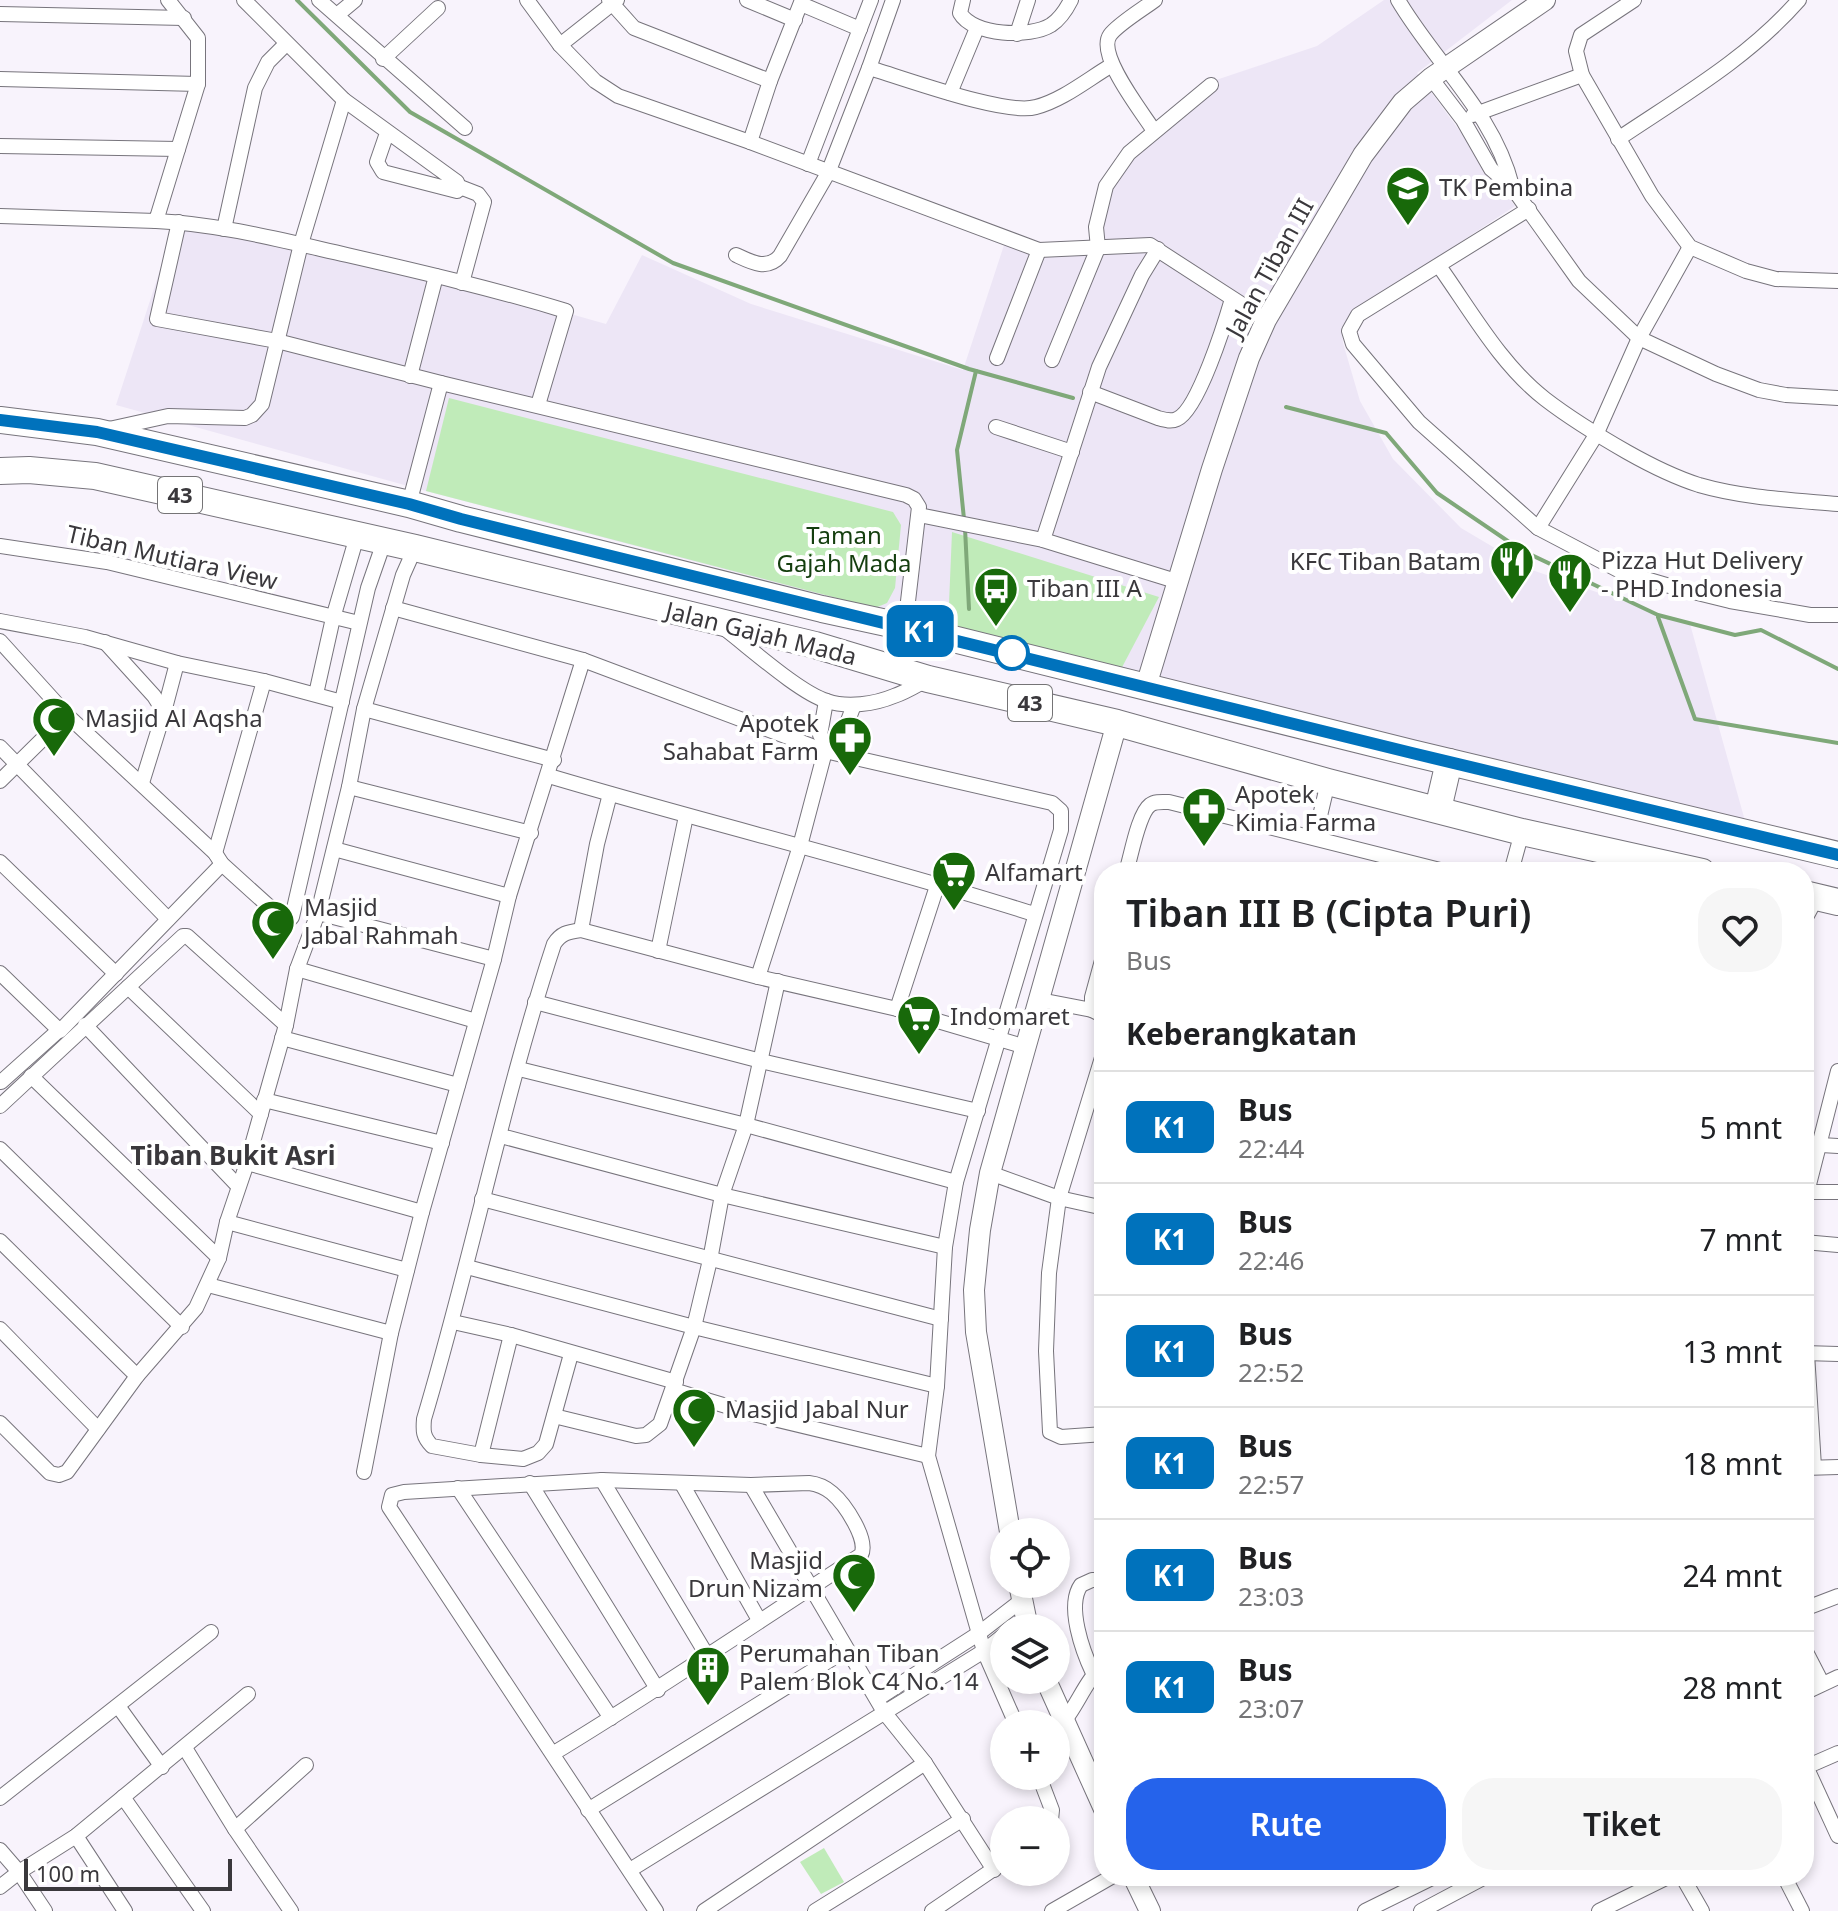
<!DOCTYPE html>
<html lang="id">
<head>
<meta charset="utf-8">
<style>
	body { margin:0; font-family:"Noto Sans",sans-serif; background:#f6f6f6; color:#202124; height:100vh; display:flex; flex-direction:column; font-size:30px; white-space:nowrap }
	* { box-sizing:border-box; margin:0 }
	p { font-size:26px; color:#757577 }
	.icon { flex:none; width:44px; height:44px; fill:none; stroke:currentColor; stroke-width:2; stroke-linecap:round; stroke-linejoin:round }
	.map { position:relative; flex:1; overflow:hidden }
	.panel { position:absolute; left:1094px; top:862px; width:720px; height:1024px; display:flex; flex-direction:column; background:#fff; border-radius:32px; box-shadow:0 4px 12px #0003 }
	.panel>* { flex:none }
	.badge { padding:0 16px; border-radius:12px; font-size:28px; line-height:52px }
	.buttons { position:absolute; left:990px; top:1518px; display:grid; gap:16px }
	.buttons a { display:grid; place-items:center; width:80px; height:80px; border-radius:50%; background:#fff; box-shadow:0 4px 12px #0003; font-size:40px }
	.scale { position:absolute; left:24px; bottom:20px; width:208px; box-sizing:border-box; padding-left:8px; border:4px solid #3a383c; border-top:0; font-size:22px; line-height:28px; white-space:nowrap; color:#3a383c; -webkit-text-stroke:6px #fff; paint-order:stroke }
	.map>.badge { position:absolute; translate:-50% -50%; box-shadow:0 0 0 4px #fff }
	h2 { padding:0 32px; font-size:30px; line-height:72px }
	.round { display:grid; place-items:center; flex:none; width:84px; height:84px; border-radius:32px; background:#f6f6f6 }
	.overview { display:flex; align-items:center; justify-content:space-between; height:136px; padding:0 32px }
	h1 { font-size:38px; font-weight:600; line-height:60px }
	.cta { display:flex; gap:16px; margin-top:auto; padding:16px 32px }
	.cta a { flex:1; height:92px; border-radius:32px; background:#2563eb; color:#fff; font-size:32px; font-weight:600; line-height:92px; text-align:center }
	.cta a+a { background:#f6f6f6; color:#202124 }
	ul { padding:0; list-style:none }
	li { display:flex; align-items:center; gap:24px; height:112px; padding:0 32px; border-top:2px solid #e0e0e0 }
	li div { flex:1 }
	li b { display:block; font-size:30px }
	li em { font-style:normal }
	li .badge { min-width:88px; font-weight:700; text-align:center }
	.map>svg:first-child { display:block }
</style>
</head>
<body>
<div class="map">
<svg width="1838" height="1911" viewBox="0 0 1838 1911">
	<rect width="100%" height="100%" fill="#f8f3fc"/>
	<path fill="#ede6f6" d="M 1384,0 L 1512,0 L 1417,73 L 1515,206 L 1350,315 L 1341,328 L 1343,343 L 1360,401 L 1393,459 L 1461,528 L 1532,570 L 1690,624 L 1747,828 L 1119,673 L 426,491 L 116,405 L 176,221 L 447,279 L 606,324 L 642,255 L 751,304 L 963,370 L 1006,239 L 1096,253 L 1113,172 L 1213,81 L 1317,46 Z"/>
	<g fill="#c0ebb9">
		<path d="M 449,398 L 893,512 L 901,525 L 895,588 L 887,603 L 875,608 L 426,491 Z"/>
		<path d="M 952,532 L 1159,597 L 1119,673 L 948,628 Z"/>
		<path d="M 824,1848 L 844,1882 L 821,1894 L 800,1862 Z"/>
	</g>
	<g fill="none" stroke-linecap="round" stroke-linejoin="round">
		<g stroke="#7fa879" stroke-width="4">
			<path d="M 297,0 L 410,112 L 673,263 L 969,369 L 1073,398"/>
			<path d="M 1286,407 L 1386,433 L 1437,493 L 1521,550 L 1658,615 L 1735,635 L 1761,630 L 1838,669"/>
			<path d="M 964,519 L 957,450 L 976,371"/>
			<path d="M 965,528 L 969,609"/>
			<path d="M 1658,617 L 1695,719 L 1838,743"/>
		</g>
		<g stroke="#77747c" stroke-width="16">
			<g id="street">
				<path d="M 244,0 L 344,100 L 457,182 L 459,189 L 457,191 L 383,172 L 377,162 L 387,133"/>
				<path d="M 319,0 L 465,128"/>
				<path d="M 527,0 L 560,45 L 595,81 L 618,96 L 750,142 L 1039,250 L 1150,245 L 1266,320"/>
				<path d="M 609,0 L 634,28 L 770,81"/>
				<path d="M 747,0 L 795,20"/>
				<path d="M 963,0 L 960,13 C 973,36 1030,38 1051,25 C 1060,19 1066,10 1071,0"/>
				<path d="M 1398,0 C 1435,63 1494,113 1512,186"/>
				<path d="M 1634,0 L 1581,35 L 1576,51 L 1582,75 L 1652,196 L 1690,247 L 1746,271 L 1776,279 L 1838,281"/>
				<path d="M 801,4 L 860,29"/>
				<path d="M 0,14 L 184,18"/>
				<path d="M 337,15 L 355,0"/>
				<path d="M 1017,34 L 1028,0"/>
				<path d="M 560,45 L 617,0"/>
				<path d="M 383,59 L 438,8"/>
				<path d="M 869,68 C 904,78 1006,116 1036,107 C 1063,100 1088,79 1112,65"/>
				<path d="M 1431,78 L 1463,120 L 1491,169 L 1512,187 L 1579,281 L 1639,338 L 1716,374 L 1759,390 L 1786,395 L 1838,398"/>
				<path d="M 0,79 L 198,84"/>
				<path d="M 950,93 L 977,28"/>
				<path d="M 1473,115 L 1582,75"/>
				<path d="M 1154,131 C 1143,113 1096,55 1110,35 C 1118,24 1143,9 1155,0"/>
				<path d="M 1618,139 C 1682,96 1748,58 1799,0"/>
				<path d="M 750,142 L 770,81 L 802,0"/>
				<path d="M 0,146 L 178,149"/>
				<path d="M 808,164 L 871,0"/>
				<path d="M 460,187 L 478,194 L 484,202 L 462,283"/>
				<path d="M 1529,209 L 1358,315 L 1349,331 L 1353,344 L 1419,422 L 1538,528 L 1622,572 L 1673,587 L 1730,601 L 1810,615 L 1838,615"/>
				<path d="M 0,216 L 156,221 L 198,84 L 198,38 L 168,0"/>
				<path d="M 156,221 C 220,224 285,241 347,255 C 421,272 494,289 566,311 L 538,405"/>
				<path d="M 179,222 L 157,319 L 277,341 L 441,383"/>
				<path d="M 224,229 L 255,88 L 268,62 L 286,44"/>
				<path d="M 736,255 C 751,262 767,271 780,256 L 828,173 L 869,68 L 893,0"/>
				<path d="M 1439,266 C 1471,311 1501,365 1545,399 C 1571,419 1599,436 1627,452 C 1650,465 1674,477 1699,485 C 1744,498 1792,500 1838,504"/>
				<path d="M 997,358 L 1039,250"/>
				<path d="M 1052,360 L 1098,248 L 1096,227 L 1106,186 L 1129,153 L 1211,85"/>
				<path d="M 410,376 L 436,276"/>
				<path d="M 1090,392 L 1158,418 C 1165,420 1171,422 1177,419 C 1198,410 1225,323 1232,299"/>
				<path d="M 996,427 L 1072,452"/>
				<path d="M 109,429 L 168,416 L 245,418 L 252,415 L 262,404 L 301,244 L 344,100"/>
				<path d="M 409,504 L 441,383 L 906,495 L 914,499 L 919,507 L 905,627"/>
				<path d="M 919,515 L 1043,540 L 1179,582"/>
				<path d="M 1538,528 L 1596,435 L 1639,338 L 1690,247"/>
				<path d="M 1043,540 L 1099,367 L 1142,275 L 1158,249"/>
				<path d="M 0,546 L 107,562 L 359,623"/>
				<path d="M 393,608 L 583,660 L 825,751 L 1052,803 L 1061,811 L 1061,830 L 956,1182 L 945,1247 L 937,1386 L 928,1456 L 984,1651 L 1016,1724"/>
				<path d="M 0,621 L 85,637 L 177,663 L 264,681 L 342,702"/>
				<path d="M 725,629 C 750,648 800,693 827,701 C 847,708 875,704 894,696 C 906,692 917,685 928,679"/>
				<path d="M 0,641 L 67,715 L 215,853 L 222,864 L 284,920 L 289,920 L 292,917 L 368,588 L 384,542"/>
				<path d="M 105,642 L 154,696 L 164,712 L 142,783"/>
				<path d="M 316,694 L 333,618 L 357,536"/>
				<path d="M 364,709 L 554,760"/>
				<path d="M 164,712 L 177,663"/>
				<path d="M 827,744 L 841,739 L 854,705"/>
				<path d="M 0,747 L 168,919"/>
				<path d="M 549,776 C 710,824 874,863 1034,914"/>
				<path d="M 0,781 L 67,715"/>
				<path d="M 349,787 L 531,833"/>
				<path d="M 1315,837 L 1328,782"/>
				<path d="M 334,849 L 509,896"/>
				<path d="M 215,853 L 264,681"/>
				<path d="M 0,862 L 116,974"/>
				<path d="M 1126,872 C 1131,857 1138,814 1150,805 C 1155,801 1163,802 1169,802 L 1448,872"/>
				<path d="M 1511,872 L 1522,832"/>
				<path d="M 318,913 L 494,959"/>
				<path d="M 1804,921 L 1817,897"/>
				<path d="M 581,930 L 597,844 L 610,794"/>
				<path d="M 658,951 L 686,816"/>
				<path d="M 1104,953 L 1092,997 L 1092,1010 L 1104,1016"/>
				<path d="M 297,969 L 476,1021"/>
				<path d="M 0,973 L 60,1031 L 222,864"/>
				<path d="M 758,977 L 800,846 L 827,744 L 820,735 L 826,701"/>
				<path d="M 128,987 L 261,1114"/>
				<path d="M 1040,1000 L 1092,1010"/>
				<path d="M 535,1002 L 761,1061 L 978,1111"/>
				<path d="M 897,1009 L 938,883"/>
				<path d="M 85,1025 L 238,1186"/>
				<path d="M 282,1038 L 458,1085"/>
				<path d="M 1104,1051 L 1059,1198 L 1049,1273 L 1046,1351 L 1050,1432 L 1061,1437 L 1104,1434"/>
				<path d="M 519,1069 L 746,1125 L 956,1182"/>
				<path d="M 31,1076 L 219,1258"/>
				<path d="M 0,1081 L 1,1082 L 58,1031"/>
				<path d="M 264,1100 L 442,1143"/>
				<path d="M 0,1106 L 183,936 L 187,936 L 286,1025"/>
				<path d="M 501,1136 L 722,1195 L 945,1247"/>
				<path d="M 1821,1145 L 1838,1146"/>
				<path d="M 0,1149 L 182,1327"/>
				<path d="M 247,1163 L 422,1212"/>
				<path d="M 990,1173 L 1059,1198 L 1104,1208"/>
				<path d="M 1807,1192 L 1838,1192"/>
				<path d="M 482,1199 L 941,1319"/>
				<path d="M 1804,1204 L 1838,1071"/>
				<path d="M 227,1222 L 407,1270"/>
				<path d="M 0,1241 L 137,1376"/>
				<path d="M 1804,1242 L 1838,1245"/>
				<path d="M 467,1267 L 694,1327 L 937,1386"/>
				<path d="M 208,1285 L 391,1333"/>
				<path d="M 453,1322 L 511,1335 L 676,1382"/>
				<path d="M 0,1329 L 98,1429"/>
				<path d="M 1804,1353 L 1838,1354"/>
				<path d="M 1807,1353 L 1814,1467"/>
				<path d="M 571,1354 L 546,1444 L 538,1453 L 523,1459 L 481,1455 L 432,1446 C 423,1437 423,1431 424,1419 C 471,1262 503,1099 554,944 C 561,933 568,932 581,930 L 758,977 L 897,1009 L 1026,1047"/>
				<path d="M 673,1390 L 753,1414 L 928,1456"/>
				<path d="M 554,1416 L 636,1436 L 646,1435 L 660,1424 L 694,1327 L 710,1260 L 722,1195 L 746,1125 L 778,981"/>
				<path d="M 0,1423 L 50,1473 L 59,1475 L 67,1472 L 137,1376 L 196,1308 L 219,1258 L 227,1222 L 247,1163 L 286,1025 L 297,969 L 318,913 L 349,787 L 364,709 L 403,575 L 415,548"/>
				<path d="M 481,1455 L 511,1335"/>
				<path d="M 1804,1468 L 1838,1467"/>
				<path d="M 364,1472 L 391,1333 L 422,1212 L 494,959 L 509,896 L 583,660"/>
				<path d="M 602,1480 L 708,1657"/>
				<path d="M 530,1483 L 658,1690"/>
				<path d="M 682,1484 L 759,1620"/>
				<path d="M 751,1485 L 884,1712 L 925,1763 L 994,1870"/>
				<path d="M 458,1488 L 611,1718"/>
				<path d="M 1804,1609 L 1838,1596"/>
				<path d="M 1804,1648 L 1822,1683"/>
				<path d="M 1093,1673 C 1083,1652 1066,1606 1081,1585 L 1092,1580 L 1104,1580"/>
				<path d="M 1804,1693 L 1838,1677"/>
				<path d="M 877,1699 L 978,1634 L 1022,1600"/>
				<path d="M 118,1706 L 162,1767"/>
				<path d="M 1065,1720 C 1079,1702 1087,1678 1104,1665"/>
				<path d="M 185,1748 L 235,1829 L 291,1911"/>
				<path d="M 554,1753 C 658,1690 759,1621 861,1555 C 869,1540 845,1504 832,1493 C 825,1487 818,1484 809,1483 L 751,1485 L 602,1480 L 404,1492 L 392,1495 L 389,1507 L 656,1911"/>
				<path d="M 1804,1762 L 1838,1836"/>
				<path d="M 1806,1767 L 1838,1753"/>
				<path d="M 1039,1776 L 1052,1810 L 1051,1820"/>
				<path d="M 123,1797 L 203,1911"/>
				<path d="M 0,1798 L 211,1632"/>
				<path d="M 588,1810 L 846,1650"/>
				<path d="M 235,1829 L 306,1765"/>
				<path d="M 76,1836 L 125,1911"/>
				<path d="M 0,1850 L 19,1872 L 45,1911"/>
				<path d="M 630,1870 L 984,1651 L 1004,1635"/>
				<path d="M 1682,1876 L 1702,1911"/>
				<path d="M 1784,1876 L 1802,1911"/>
				<path d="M 0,1887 L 19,1872 L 76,1836 L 248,1694"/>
				<path d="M 704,1911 L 925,1763"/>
				<path d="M 815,1911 L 963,1819"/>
				<path d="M 932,1911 L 1004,1862"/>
				<path d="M 1052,1911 L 1113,1876"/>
				<path d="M 1365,1911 L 1436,1876"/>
				<path d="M 1421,1911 L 1487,1876"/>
				<path d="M 1599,1911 L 1670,1876"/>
			</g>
		</g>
		<g stroke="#77747c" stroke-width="22">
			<g id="secondary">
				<path d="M 1146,686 L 1212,469 L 1249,358 L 1266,320 L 1363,155 L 1403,102 L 1431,78 L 1545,0"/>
				<path d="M 1010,1532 L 976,1332 L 974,1290 L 980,1230 L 990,1173 L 1117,723"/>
				<path d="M 1019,1584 L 1028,1628"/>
				<path d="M 1046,1680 L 1104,1809"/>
				<path d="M 1133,1876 L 1150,1911"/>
			</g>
		</g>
		<g stroke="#77747c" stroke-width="28">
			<g id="highway">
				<path d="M 0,420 L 97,432 L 409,504 L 461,519 L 822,609 L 905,627 L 1412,753 L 1838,855"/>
				<path d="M 0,471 L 29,470 L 95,476 L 415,548 L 815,645 L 928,679 L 1117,723 L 1328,782 L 1522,832 L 1702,872"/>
				<path d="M 1438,809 L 1449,762"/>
				<path d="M 1804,894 L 1838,902"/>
			</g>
		</g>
		<use href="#street" stroke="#fff" stroke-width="14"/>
		<use href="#secondary" stroke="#fff" stroke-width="20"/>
		<use href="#highway" stroke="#fff" stroke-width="26"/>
	</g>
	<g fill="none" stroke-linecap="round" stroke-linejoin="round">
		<g stroke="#fff" stroke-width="18">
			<path id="line" d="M 0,420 L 97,432 L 409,504 L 461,519 L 1412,753 L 1838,855"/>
		</g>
		<use href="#line" stroke="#0072bc" stroke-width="12"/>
	</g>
	<defs>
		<g id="school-pin" transform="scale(2.3)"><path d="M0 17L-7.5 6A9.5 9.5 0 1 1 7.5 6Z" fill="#18690a" stroke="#fff"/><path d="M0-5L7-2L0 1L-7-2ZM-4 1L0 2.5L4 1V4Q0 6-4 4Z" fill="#fff"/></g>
		<g id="restaurant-pin" transform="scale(2.3)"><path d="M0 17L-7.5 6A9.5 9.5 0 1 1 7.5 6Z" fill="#18690a" stroke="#fff"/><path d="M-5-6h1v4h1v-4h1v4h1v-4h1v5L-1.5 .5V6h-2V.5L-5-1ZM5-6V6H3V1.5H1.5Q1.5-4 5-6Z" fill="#fff"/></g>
		<g id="bus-pin" transform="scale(2.3)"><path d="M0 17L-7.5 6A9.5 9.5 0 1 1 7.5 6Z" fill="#18690a" stroke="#fff"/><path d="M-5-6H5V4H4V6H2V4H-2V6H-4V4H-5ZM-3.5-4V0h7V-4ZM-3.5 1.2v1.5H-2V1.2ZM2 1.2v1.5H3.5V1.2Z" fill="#fff"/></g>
		<g id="mosque-pin" transform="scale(2.3)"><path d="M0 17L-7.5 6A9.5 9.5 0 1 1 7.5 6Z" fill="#18690a" stroke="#fff"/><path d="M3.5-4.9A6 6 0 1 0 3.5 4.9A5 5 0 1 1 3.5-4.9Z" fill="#fff"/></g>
		<g id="pharmacy-pin" transform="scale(2.3)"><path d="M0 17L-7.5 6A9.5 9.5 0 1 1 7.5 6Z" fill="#18690a" stroke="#fff"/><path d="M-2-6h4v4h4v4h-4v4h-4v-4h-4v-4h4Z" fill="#fff"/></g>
		<g id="supermarket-pin" transform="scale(2.3)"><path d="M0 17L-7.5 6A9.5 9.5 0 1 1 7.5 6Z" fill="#18690a" stroke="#fff"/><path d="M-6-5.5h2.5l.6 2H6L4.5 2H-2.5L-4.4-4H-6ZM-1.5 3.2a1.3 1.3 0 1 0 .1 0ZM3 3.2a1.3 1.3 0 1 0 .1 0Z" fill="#fff"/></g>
		<g id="building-pin" transform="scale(2.3)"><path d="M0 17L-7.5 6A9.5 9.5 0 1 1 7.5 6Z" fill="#18690a" stroke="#fff"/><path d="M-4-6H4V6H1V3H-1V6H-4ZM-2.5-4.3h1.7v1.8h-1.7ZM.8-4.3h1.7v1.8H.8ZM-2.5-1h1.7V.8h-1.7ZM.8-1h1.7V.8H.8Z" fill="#fff"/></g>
	</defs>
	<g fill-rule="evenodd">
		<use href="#school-pin" x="1408" y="188"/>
		<use href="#restaurant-pin" x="1512" y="562"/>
		<use href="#restaurant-pin" x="1570" y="575"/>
		<use href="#bus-pin" x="996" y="589"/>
		<use href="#mosque-pin" x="54" y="719"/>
		<use href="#pharmacy-pin" x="850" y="738"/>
		<use href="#pharmacy-pin" x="1204" y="809"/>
		<use href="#supermarket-pin" x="954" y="873"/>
		<use href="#mosque-pin" x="273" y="922"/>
		<use href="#supermarket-pin" x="919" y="1017"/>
		<use href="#mosque-pin" x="694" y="1410"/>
		<use href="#mosque-pin" x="854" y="1575"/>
		<use href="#building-pin" x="708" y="1668"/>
	</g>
	<circle fill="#fff" stroke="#0072bc" stroke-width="4" cx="1012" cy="653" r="16"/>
	<g text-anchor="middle" stroke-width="8" stroke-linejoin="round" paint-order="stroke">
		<g fill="#fff" stroke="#757476" stroke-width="2">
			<rect x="158" y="477" width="44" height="36" rx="6"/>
			<rect x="1008" y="685" width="44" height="36" rx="6"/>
		</g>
		<g font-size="22" font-weight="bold" fill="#3a383c">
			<text x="180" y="503">43</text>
			<text x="1030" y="711">43</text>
		</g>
		<g font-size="24" fill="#3a383c" stroke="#fff" text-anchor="start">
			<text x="1439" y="196">TK Pembina</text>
			<text x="1601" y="569">Pizza Hut Delivery<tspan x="1601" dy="28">- PHD Indonesia</tspan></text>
			<text x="1481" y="570" text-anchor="end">KFC Tiban Batam</text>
			<text x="1027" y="597">Tiban III A</text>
			<text x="85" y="727">Masjid Al Aqsha</text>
			<text x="819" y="732" text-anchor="end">Apotek<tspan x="819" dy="28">Sahabat Farm</tspan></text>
			<text x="1235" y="803">Apotek<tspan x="1235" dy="28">Kimia Farma</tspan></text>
			<text x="985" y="881">Alfamart</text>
			<text x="304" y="916">Masjid<tspan x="304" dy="28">Jabal Rahmah</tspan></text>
			<text x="950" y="1025">Indomaret</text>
			<text x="725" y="1418">Masjid Jabal Nur</text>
			<text x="823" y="1569" text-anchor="end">Masjid<tspan x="823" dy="28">Drun Nizam</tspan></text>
			<text x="739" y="1662">Perumahan Tiban<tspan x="739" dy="28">Palem Blok C4 No. 14</tspan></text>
		</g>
		<g font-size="24" fill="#3a383c" stroke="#fff">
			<text transform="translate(1270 268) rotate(-61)" y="8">Jalan Tiban III</text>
			<text transform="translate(172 558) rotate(13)" y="8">Tiban Mutiara View</text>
			<text transform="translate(761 634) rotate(14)" y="8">Jalan Gajah Mada</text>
		</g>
		<g font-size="24" fill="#143e0e" stroke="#fff">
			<text x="844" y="544">Taman<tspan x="844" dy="28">Gajah Mada</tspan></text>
		</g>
		<g font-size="26" font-weight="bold" fill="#3a383c" stroke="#fff">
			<text x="233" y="1165">Tiban Bukit Asri</text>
		</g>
	</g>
</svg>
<div class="buttons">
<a><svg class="icon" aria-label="locate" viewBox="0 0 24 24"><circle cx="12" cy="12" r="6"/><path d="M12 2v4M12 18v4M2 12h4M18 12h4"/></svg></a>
<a><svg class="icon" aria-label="layers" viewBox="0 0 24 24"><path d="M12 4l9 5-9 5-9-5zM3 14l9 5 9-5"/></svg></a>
<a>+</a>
<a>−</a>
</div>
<div class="scale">100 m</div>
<b class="badge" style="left:920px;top:631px;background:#0072bc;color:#fff">K1</b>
<section class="panel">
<div class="overview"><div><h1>Tiban III B (Cipta Puri)</h1><p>Bus</p></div><a class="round"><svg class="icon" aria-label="heart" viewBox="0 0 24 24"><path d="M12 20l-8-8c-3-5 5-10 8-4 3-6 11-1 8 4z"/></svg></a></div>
<h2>Keberangkatan</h2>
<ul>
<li><span class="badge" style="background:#0072bc;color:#fff">K1</span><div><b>Bus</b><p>22:44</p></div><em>5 mnt</em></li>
<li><span class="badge" style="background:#0072bc;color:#fff">K1</span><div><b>Bus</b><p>22:46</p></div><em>7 mnt</em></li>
<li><span class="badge" style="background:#0072bc;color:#fff">K1</span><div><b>Bus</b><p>22:52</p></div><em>13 mnt</em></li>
<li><span class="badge" style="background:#0072bc;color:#fff">K1</span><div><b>Bus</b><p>22:57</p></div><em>18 mnt</em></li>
<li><span class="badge" style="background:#0072bc;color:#fff">K1</span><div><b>Bus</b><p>23:03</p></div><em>24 mnt</em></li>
<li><span class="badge" style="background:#0072bc;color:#fff">K1</span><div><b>Bus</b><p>23:07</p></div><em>28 mnt</em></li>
</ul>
<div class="cta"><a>Rute</a><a>Tiket</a></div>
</section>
</div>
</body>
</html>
